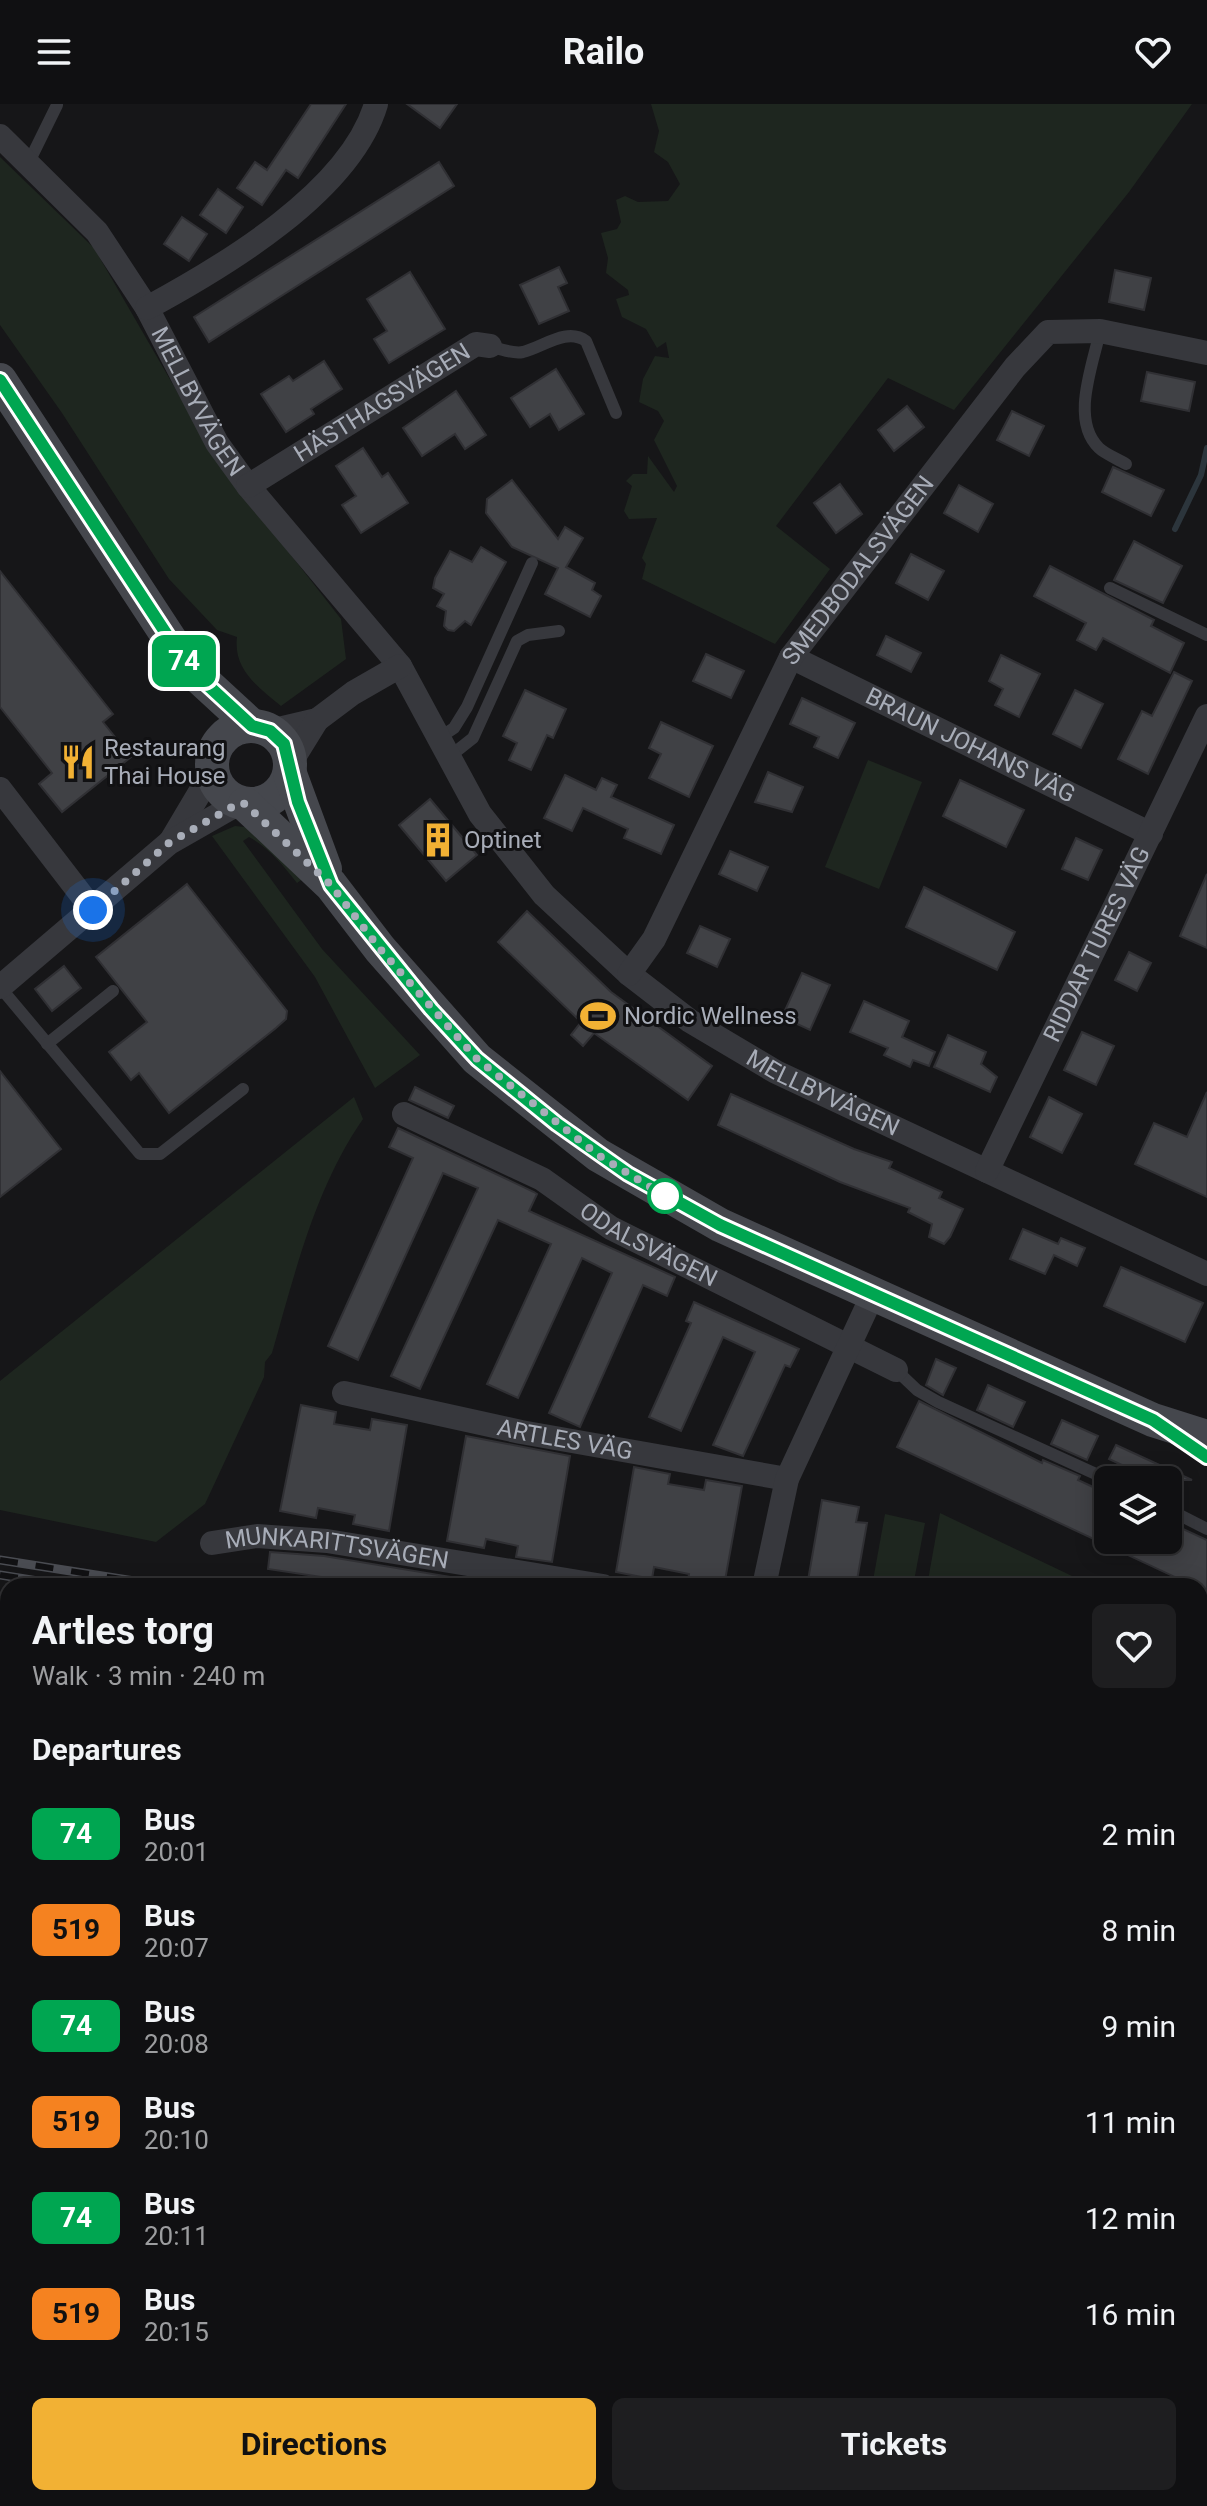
<!DOCTYPE html>
<html lang="en">
<head>
<meta charset="utf-8">
<style>
	body { margin:0; font-family:Roboto,sans-serif; background:#1e1e20; color:#f1f3f6; height:100vh; display:flex; flex-direction:column; font-size:30px; white-space:nowrap }
	* { box-sizing:border-box; margin:0 }
	p { font-size:26px; color:#9c9d9f }
	.icon { flex:none; width:44px; height:44px; fill:none; stroke:currentColor; stroke-width:2; stroke-linecap:round; stroke-linejoin:round }
	.map { position:relative; flex:1; overflow:hidden }
	.drawer { position:absolute; left:0px; top:1474px; width:1208px; height:928px; display:flex; flex-direction:column; background:#101012; border-radius:24px 24px 0 0; box-shadow:0 4px 20px #0003,0 0 0 2px #303032 }
	.drawer>* { flex:none }
	.badge { padding:0 16px; border-radius:12px; font-size:28px; line-height:52px }
	.fabs { position:absolute; left:1094px; top:1362px; display:grid; gap:16px }
	.fabs a { display:grid; place-items:center; width:88px; height:88px; border-radius:12px; background:#101012; box-shadow:0 4px 20px #0003,0 0 0 2px #303032; font-size:40px }
	.you { position:absolute; width:40px; height:40px; margin:-20px; border:6px solid #fff; border-radius:50%; background:#1a73e8; box-shadow:0 0 0 12px #1a73e833 }
	.map>.badge { position:absolute; translate:-50% -50%; box-shadow:0 0 0 4px #fff }
	h2 { padding:0 32px; font-size:30px; line-height:72px }
	.round { display:grid; place-items:center; flex:none; width:84px; height:84px; border-radius:12px; background:#1e1e20 }
	.overview { display:flex; align-items:center; justify-content:space-between; height:136px; padding:0 32px }
	h1 { font-size:38px; font-weight:700; line-height:60px }
	.primary-button { display:flex; gap:16px; margin-top:auto; padding:16px 32px }
	.primary-button a { flex:1; height:92px; border-radius:12px; background:#f2b134; color:#111; font-size:32px; font-weight:700; line-height:92px; text-align:center }
	.primary-button a+a { background:#1e1e20; color:#f1f3f6 }
	ul { padding:0; list-style:none }
	li { display:flex; align-items:center; gap:24px; height:96px; padding:0 32px }
	li div { flex:1 }
	li b { display:block; font-size:30px }
	li em { font-style:normal }
	li .badge { min-width:88px; font-weight:700; text-align:center }
	header { display:flex; justify-content:space-between; align-items:center; height:104px; padding:0 32px; background:#101012; font-size:36px; font-weight:700 }
	.map>svg:first-child { display:block }
</style>
</head>
<body>
<header><svg class="icon" aria-label="menu" viewBox="0 0 24 24"><path d="M4 6h16M4 12h16M4 18h16"/></svg>Railo<svg class="icon" aria-label="heart" viewBox="0 0 24 24"><path d="M12 20l-8-8c-3-5 5-10 8-4 3-6 11-1 8 4z"/></svg></header>
<div class="map">
<svg width="1207" height="2402" viewBox="0 0 1207 2402">
	<rect width="100%" height="100%" fill="#161618"/>
	<g fill="#1e261f">
		<path d="M 651,0 L 1192,0 L 1129,88 L 954,306 L 888,274 L 776,422 L 830,465 L 775,540 L 642,475 L 646,460 L 642,454 L 657,414 L 629,415 L 624,407 L 632,382 L 626,377 L 633,370 L 647,370 L 648,352 L 674,388 L 677,382 L 654,336 L 664,317 L 658,307 L 639,298 L 643,275 L 655,252 L 669,254 L 666,238 L 657,244 L 646,225 L 622,213 L 616,195 L 629,191 L 628,186 L 606,169 L 608,154 L 601,129 L 617,125 L 621,118 L 616,96 L 625,92 L 638,98 L 668,97 L 680,80 L 668,58 L 654,48 L 659,27 Z"/>
		<path d="M 0,53 L 94,144 L 216,355 L 341,515 L 346,555 L 281,602 C 258,583 233,566 237,533 L 217,526 L 169,475 L 62,309 L 0,221 Z"/>
		<path d="M 868,656 L 922,678 L 879,785 L 825,763 Z"/>
		<path d="M 235,722 L 254,724 L 304,774 L 297,779 C 283,761 269,744 249,733 L 243,737 L 322,845 L 420,951 L 375,984 L 315,873 L 212,732 Z"/>
		<path d="M 354,993 L 363,1015 C 315,1084 295,1169 272,1249 L 265,1258 L 264,1273 L 205,1400 L 156,1438 L 0,1406 L 0,1277 Z"/>
		<path d="M 940,1409 L 1093,1482 L 927,1482 Z"/>
		<path d="M 885,1410 L 925,1419 L 913,1482 L 872,1482 Z"/>
		<path d="M 1207,1510 L 1207,1549 L 1200,1565 L 1200,1537 L 1204,1529 L 1200,1525 Z"/>
		<path d="M 0,1553 L 8,1555 L 8,1909 L 0,1912 Z"/>
		<path d="M 8,1990 L 8,2128 L 0,2127 L 0,1993 Z"/>
	</g>
	<g fill="#2c353c">
		<path d="M 8,1909 L 8,1990 L 0,1993 L 0,1912 Z"/>
		<rect x="1200" y="2004" width="7" height="74"/>
	</g>
	<g fill="none" stroke-linecap="round" stroke-linejoin="round">
		<path stroke="#2c353c" stroke-width="6" d="M 1175,425 L 1201,371 L 1207,344"/>
	</g>
	<g fill="#404145" stroke="#303034" stroke-width="2">
		<path d="M 311,0 L 346,0 L 298,74 L 286,66 L 262,101 L 237,84 L 255,58 L 267,66 Z"/>
		<path d="M 407,0 L 457,0 L 440,24 Z"/>
		<path d="M 439,58 L 454,82 L 209,238 L 194,213 Z"/>
		<path d="M 218,85 L 243,103 L 226,129 L 200,111 Z"/>
		<path d="M 182,113 L 207,130 L 189,157 L 164,140 Z"/>
		<path d="M 559,163 L 567,179 L 558,183 L 569,207 L 539,220 L 520,181 Z"/>
		<path d="M 1115,166 L 1151,174 L 1144,206 L 1109,198 Z"/>
		<path d="M 410,168 L 445,225 L 389,259 L 374,235 L 387,227 L 367,195 Z"/>
		<path d="M 324,257 L 342,285 L 311,305 L 314,310 L 286,328 L 261,290 L 289,272 L 293,277 Z"/>
		<path d="M 556,265 L 584,310 L 559,326 L 550,310 L 530,323 L 511,294 Z"/>
		<path d="M 1147,268 L 1195,278 L 1189,307 L 1141,297 Z"/>
		<path d="M 456,287 L 486,331 L 465,345 L 455,330 L 422,352 L 403,324 Z"/>
		<path d="M 907,302 L 924,323 L 894,347 L 878,326 Z"/>
		<path d="M 1012,307 L 1044,322 L 1029,352 L 997,336 Z"/>
		<path d="M 363,344 L 382,373 L 388,369 L 408,399 L 361,429 L 342,401 L 356,392 L 336,362 Z"/>
		<path d="M 1113,363 L 1164,386 L 1151,412 L 1102,388 Z"/>
		<path d="M 512,376 L 558,435 L 565,423 L 583,434 L 566,463 L 595,479 L 592,486 L 601,492 L 590,513 L 545,490 L 558,464 L 512,443 L 486,409 L 487,395 Z"/>
		<path d="M 840,380 L 862,410 L 836,429 L 814,399 Z"/>
		<path d="M 959,381 L 993,400 L 978,428 L 944,409 Z"/>
		<path d="M 1134,437 L 1182,462 L 1163,499 L 1114,476 Z"/>
		<path d="M 481,443 L 506,458 L 471,521 L 465,517 L 454,527 L 448,526 L 444,522 L 446,507 L 437,502 L 444,490 L 433,484 L 435,474 L 450,447 L 472,458 Z"/>
		<path d="M 911,450 L 944,467 L 928,496 L 896,479 Z"/>
		<path d="M 1050,462 L 1154,516 L 1151,522 L 1184,539 L 1170,569 L 1103,534 L 1096,546 L 1077,536 L 1086,519 L 1034,492 Z"/>
		<path d="M 0,467 L 113,610 L 103,618 L 131,653 L 62,708 L 39,680 L 52,669 L 0,603 Z"/>
		<path d="M 886,532 L 921,549 L 911,568 L 877,551 Z"/>
		<path d="M 706,550 L 744,567 L 731,594 L 693,577 Z"/>
		<path d="M 1001,551 L 1040,570 L 1019,613 L 995,601 L 1003,585 L 989,577 Z"/>
		<path d="M 1174,568 L 1192,577 L 1148,670 L 1118,655 L 1142,607 L 1152,612 Z"/>
		<path d="M 525,586 L 566,605 L 553,634 L 547,631 L 531,666 L 509,656 L 517,639 L 503,632 Z"/>
		<path d="M 1075,586 L 1103,600 L 1081,644 L 1053,630 Z"/>
		<path d="M 802,594 L 855,619 L 838,654 L 814,643 L 819,633 L 790,620 Z"/>
		<path d="M 661,618 L 713,642 L 689,693 L 649,674 L 661,650 L 649,644 Z"/>
		<path d="M 768,668 L 803,683 L 792,708 L 755,698 Z"/>
		<path d="M 565,671 L 596,686 L 602,674 L 617,681 L 611,693 L 674,721 L 661,750 L 624,734 L 628,725 L 583,704 L 572,727 L 544,714 Z"/>
		<path d="M 960,676 L 1024,706 L 1006,743 L 943,712 Z"/>
		<path d="M 430,695 L 477,751 L 446,777 L 399,721 Z"/>
		<path d="M 1076,734 L 1102,746 L 1088,776 L 1062,765 Z"/>
		<path d="M 730,747 L 768,763 L 757,787 L 719,770 Z"/>
		<path d="M 1207,770 L 1207,844 L 1180,832 Z"/>
		<path d="M 187,780 L 287,907 L 286,915 L 276,924 L 169,1009 L 139,969 L 131,976 L 109,948 L 147,918 L 96,853 Z"/>
		<path d="M 924,783 L 1015,828 L 997,866 L 906,823 Z"/>
		<path d="M 527,807 L 611,888 L 712,962 L 688,996 L 594,929 L 583,942 L 571,931 L 581,918 L 498,838 Z"/>
		<path d="M 700,822 L 730,835 L 717,863 L 687,849 Z"/>
		<path d="M 1129,848 L 1151,859 L 1137,887 L 1115,876 Z"/>
		<path d="M 64,862 L 81,884 L 52,907 L 35,885 Z"/>
		<path d="M 802,869 L 830,881 L 810,926 L 782,913 Z"/>
		<path d="M 864,897 L 909,917 L 902,933 L 935,948 L 929,962 L 913,956 L 910,963 L 884,951 L 888,944 L 850,928 Z"/>
		<path d="M 1082,928 L 1114,942 L 1096,981 L 1064,966 Z"/>
		<path d="M 948,931 L 986,948 L 981,960 L 997,973 L 990,988 L 934,963 Z"/>
		<path d="M 0,967 L 61,1045 L 0,1093 Z"/>
		<path d="M 415,983 L 454,1002 L 448,1014 L 409,996 Z"/>
		<path d="M 1207,988 L 1207,1093 L 1135,1060 L 1154,1019 L 1187,1033 Z"/>
		<path d="M 731,990 L 854,1045 L 892,1058 L 889,1064 L 942,1088 L 939,1094 L 963,1105 L 950,1133 L 944,1140 L 929,1133 L 932,1120 L 908,1108 L 910,1104 L 840,1078 L 718,1021 Z"/>
		<path d="M 1049,993 L 1082,1010 L 1062,1049 L 1030,1033 Z"/>
		<path d="M 398,1024 L 534,1088 L 537,1090 L 529,1107 L 675,1173 L 667,1192 L 643,1181 L 580,1323 L 549,1309 L 612,1169 L 582,1154 L 518,1294 L 487,1280 L 551,1140 L 498,1116 L 420,1285 L 391,1272 L 478,1084 L 443,1069 L 358,1256 L 328,1242 L 413,1054 L 389,1043 Z"/>
		<path d="M 1023,1125 L 1058,1140 L 1061,1134 L 1085,1144 L 1077,1162 L 1054,1151 L 1045,1170 L 1010,1155 Z"/>
		<path d="M 1121,1163 L 1203,1199 L 1185,1238 L 1104,1202 Z"/>
		<path d="M 694,1198 L 799,1245 L 790,1263 L 785,1261 L 743,1352 L 713,1341 L 755,1248 L 723,1233 L 681,1327 L 649,1313 L 691,1219 L 686,1217 Z"/>
		<path d="M 936,1255 L 956,1264 L 943,1291 L 926,1281 Z"/>
		<path d="M 988,1281 L 1025,1298 L 1013,1323 L 977,1306 Z"/>
		<path d="M 919,1297 L 1042,1359 L 1043,1356 L 1080,1372 L 1078,1376 L 1108,1390 L 1108,1436 L 1168,1436 L 1168,1418 L 1207,1436 L 1207,1488 L 897,1343 Z"/>
		<path d="M 301,1301 L 336,1308 L 334,1320 L 370,1326 L 372,1315 L 407,1321 L 389,1427 L 353,1420 L 355,1411 L 318,1404 L 316,1414 L 280,1407 Z"/>
		<path d="M 1062,1316 L 1098,1332 L 1087,1356 L 1051,1340 Z"/>
		<path d="M 466,1332 L 570,1352 L 552,1458 L 516,1453 L 518,1442 L 486,1435 L 484,1444 L 447,1437 Z"/>
		<path d="M 1116,1341 L 1192,1376 L 1154,1376 L 1109,1355 Z"/>
		<path d="M 634,1363 L 670,1370 L 668,1380 L 704,1386 L 706,1376 L 742,1382 L 724,1482 L 687,1482 L 689,1470 L 654,1463 L 652,1475 L 616,1468 Z"/>
		<path d="M 822,1396 L 859,1403 L 856,1418 L 867,1419 L 856,1482 L 807,1482 Z"/>
		<path d="M 270,1448 L 324,1452 L 451,1473 L 450,1482 L 381,1482 L 268,1465 Z"/>
	</g>
	<g fill="none" stroke-linecap="round" stroke-linejoin="round">
		<g stroke="#37383d" stroke-width="12">
			<path d="M 29,58 L 57,1"/>
			<path d="M 1100,227 C 1093,261 1070,316 1099,344 C 1105,350 1118,355 1126,360"/>
			<path d="M 490,242 C 500,245 513,250 523,248 C 543,243 567,223 586,237 L 616,309"/>
			<path d="M 1110,484 L 1207,531"/>
			<path d="M 439,634 L 454,624 L 467,603 L 532,459"/>
			<path d="M 449,653 L 473,634 L 517,537 L 528,531 L 559,527"/>
			<path d="M 0,883 L 140,1050 L 160,1050 L 243,985"/>
			<path d="M 47,940 L 113,887"/>
			<path d="M 896,1266 L 917,1286 L 938,1298 L 1109,1376"/>
			<path d="M 1168,1405 L 1207,1425"/>
			<path d="M 403,2394 L 405,2402"/>
			<path d="M 868,2402 L 869,2394"/>
		</g>
		<g stroke="#37383d" stroke-width="24">
			<path id="s1" d="M 0,32 L 97,128 L 147,204 L 217,339 L 248,382 L 400,562 L 480,710 L 544,791 L 629,870 L 690,917 L 776,968 L 1207,1170"/>
			<path d="M 147,204 C 223,163 350,88 376,0"/>
			<path id="s2" d="M 248,382 L 476,240 L 490,242"/>
			<path id="s3" d="M 791,553 L 1151,730"/>
			<path d="M 270,627 L 317,616"/>
			<path d="M 291,658 L 317,616 L 353,589 L 400,562"/>
			<path d="M 0,685 L 93,806"/>
			<path d="M 171,737 L 212,668"/>
			<path id="s4" d="M 629,870 L 654,835 L 791,553 L 1015,263 L 1048,228 L 1100,227 L 1207,249"/>
			<path d="M 0,883 L 169,739 L 239,699"/>
			<path id="s5" d="M 404,1010 L 542,1075 L 611,1124 L 896,1266"/>
			<path id="s6" d="M 987,1067 L 1207,612"/>
			<path id="s7" d="M 344,1289 L 521,1328 L 787,1375"/>
			<path id="s8" d="M 212,1439 L 257,1432 L 327,1437 L 603,1482"/>
			<path d="M 764,1482 L 787,1375 L 873,1190"/>
			<path d="M 0,2328 L 8,2329"/>
			<path d="M 311,2394 L 352,2402"/>
			<path d="M 998,2402 L 1007,2394"/>
		</g>
		<g stroke="#45474d" stroke-width="34">
			<path d="M 0,276 L 188,563 L 252,622"/>
			<circle cx="251" cy="661" r="39"/>
			<path d="M 290,670 L 325,765"/>
			<path d="M 245,700 L 331,781 L 380,845 L 477,955 L 598,1051 L 720,1121 L 1153,1316 L 1207,1333"/>
			<path d="M 1200,1850 L 1207,1843"/>
			<path d="M 1204,1898 L 1207,1910"/>
			<path d="M 1200,2338 L 1207,2335"/>
			<path d="M 1200,2383 L 1207,2384"/>
			<path d="M 1155,2402 L 1163,2394"/>
		</g>
		<g stroke="#63666e" stroke-width="44">
			<path d="M 0,2381 L 8,2383"/>
			<path d="M 61,2394 L 102,2402"/>
			<path d="M 1122,2402 L 1122,2401"/>
		</g>
		<g stroke="#4a4c52" stroke-width="9">
			<g id="rail">
				<path d="M 0,1456 L 166,1482"/>
				<path d="M 0,1471 L 69,1482"/>
				<path d="M 1200,1642 L 1207,1643"/>
				<path d="M 1200,1657 L 1207,1658"/>
			</g>
		</g>
		<use href="#rail" stroke="#111113" stroke-width="6" stroke-dasharray="18" stroke-linecap="butt"/>
	</g>
	<g fill="none" stroke-linecap="round" stroke-linejoin="round">
		<g stroke="#fff" stroke-width="18">
			<path id="line" d="M 0,276 L 188,563 L 252,622 L 270,627 L 284,640 L 298,698 L 331,781 L 431,905 L 477,955 L 557,1020 L 628,1070 L 720,1121 L 1153,1316 L 1207,1353"/>
		</g>
		<use href="#line" stroke="#00a651" stroke-width="12"/>
		<path stroke="#a8adb8" stroke-width="8" stroke-dasharray="0 14.4" d="M 93,806 L 169,739 L 239,699 L 245,700 L 331,781 L 380,845 L 477,955 L 598,1051 L 665,1092"/>
	</g>
	<defs>
		<g id="restaurant-bare" transform="scale(2.76)"><path d="M-5-6h1v4h1v-4h1v4h1v-4h1v5L-1.5 .5V6h-2V.5L-5-1ZM5-6V6H3V1.5H1.5Q1.5-4 5-6Z" fill="#f2b134" stroke="#111113" stroke-width="2.5" paint-order="stroke"/></g>
		<g id="building-bare" transform="scale(2.76)"><path d="M-4-6H4V6H1V3H-1V6H-4ZM-2.5-4.3h1.7v1.8h-1.7ZM.8-4.3h1.7v1.8H.8ZM-2.5-1h1.7V.8h-1.7ZM.8-1h1.7V.8H.8Z" fill="#f2b134" stroke="#111113" stroke-width="2.5" paint-order="stroke"/></g>
		<g id="stadium-bare" transform="scale(2.76)"><path d="M0-5a6.5 5 0 1 0 0 10a6.5 5 0 1 0 0-10ZM-3.5-1.8h7v3.6h-7Z" fill="#f2b134" stroke="#111113" stroke-width="2.5" paint-order="stroke"/></g>
	</defs>
	<g fill-rule="evenodd">
		<use href="#restaurant-bare" x="78" y="658"/>
		<use href="#building-bare" x="438" y="736"/>
		<use href="#stadium-bare" x="598" y="912"/>
	</g>
	<circle fill="#fff" stroke="#00a651" stroke-width="4" cx="665" cy="1092" r="16"/>
	<g text-anchor="middle" stroke-width="6" stroke-linejoin="round" paint-order="stroke">
		<g font-size="24" fill="#a8adb8" stroke="#111113">
			<text dy="8" stroke="none"><textPath href="#s1" startOffset="334">MELLBYVÄGEN</textPath></text>
			<text dy="8" stroke="none"><textPath href="#s2" startOffset="158">HÄSTHAGSVÄGEN</textPath></text>
			<text dy="8" stroke="none"><textPath href="#s4" startOffset="466">SMEDBODALSVÄGEN</textPath></text>
			<text dy="8" stroke="none"><textPath href="#s3" startOffset="200">BRAUN JOHANS VÄG</textPath></text>
			<text dy="8" stroke="none"><textPath href="#s6" startOffset="252">RIDDAR TURES VÄG</textPath></text>
			<text dy="8" stroke="none"><textPath href="#s1" startOffset="1284">MELLBYVÄGEN</textPath></text>
			<text dy="8" stroke="none"><textPath href="#s5" startOffset="278">ODALSVÄGEN</textPath></text>
			<text dy="8" stroke="none"><textPath href="#s7" startOffset="226">ARTLES VÄG</textPath></text>
			<text dy="8" stroke="none"><textPath href="#s8" startOffset="126">MUNKARITTSVÄGEN</textPath></text>
		</g>
		<g font-size="24" fill="#a8adb8" stroke="#111113" text-anchor="start">
			<text x="104" y="652">Restaurang<tspan x="104" dy="28">Thai House</tspan></text>
			<text x="464" y="744">Optinet</text>
			<text x="624" y="920">Nordic Wellness</text>
		</g>
	</g>
</svg>
<div class="fabs">
<a><svg class="icon" aria-label="layers" viewBox="0 0 24 24"><path d="M12 4l9 5-9 5-9-5zM3 14l9 5 9-5"/></svg></a>
</div>
<div class="you" style="left:93px;top:806px"></div>
<b class="badge" style="left:184px;top:557px;background:#00a651;color:#fff">74</b>
<section class="drawer">
<div class="overview"><div><h1>Artles torg</h1><p>Walk · 3 min · 240 m</p></div><a class="round"><svg class="icon" aria-label="heart" viewBox="0 0 24 24"><path d="M12 20l-8-8c-3-5 5-10 8-4 3-6 11-1 8 4z"/></svg></a></div>
<h2>Departures</h2>
<ul>
<li><span class="badge" style="background:#00a651;color:#fff">74</span><div><b>Bus</b><p>20:01</p></div><em>2 min</em></li>
<li><span class="badge" style="background:#f58220;color:#111">519</span><div><b>Bus</b><p>20:07</p></div><em>8 min</em></li>
<li><span class="badge" style="background:#00a651;color:#fff">74</span><div><b>Bus</b><p>20:08</p></div><em>9 min</em></li>
<li><span class="badge" style="background:#f58220;color:#111">519</span><div><b>Bus</b><p>20:10</p></div><em>11 min</em></li>
<li><span class="badge" style="background:#00a651;color:#fff">74</span><div><b>Bus</b><p>20:11</p></div><em>12 min</em></li>
<li><span class="badge" style="background:#f58220;color:#111">519</span><div><b>Bus</b><p>20:15</p></div><em>16 min</em></li>
</ul>
<div class="primary-button"><a>Directions</a><a>Tickets</a></div>
</section>
</div>
</body>
</html>
